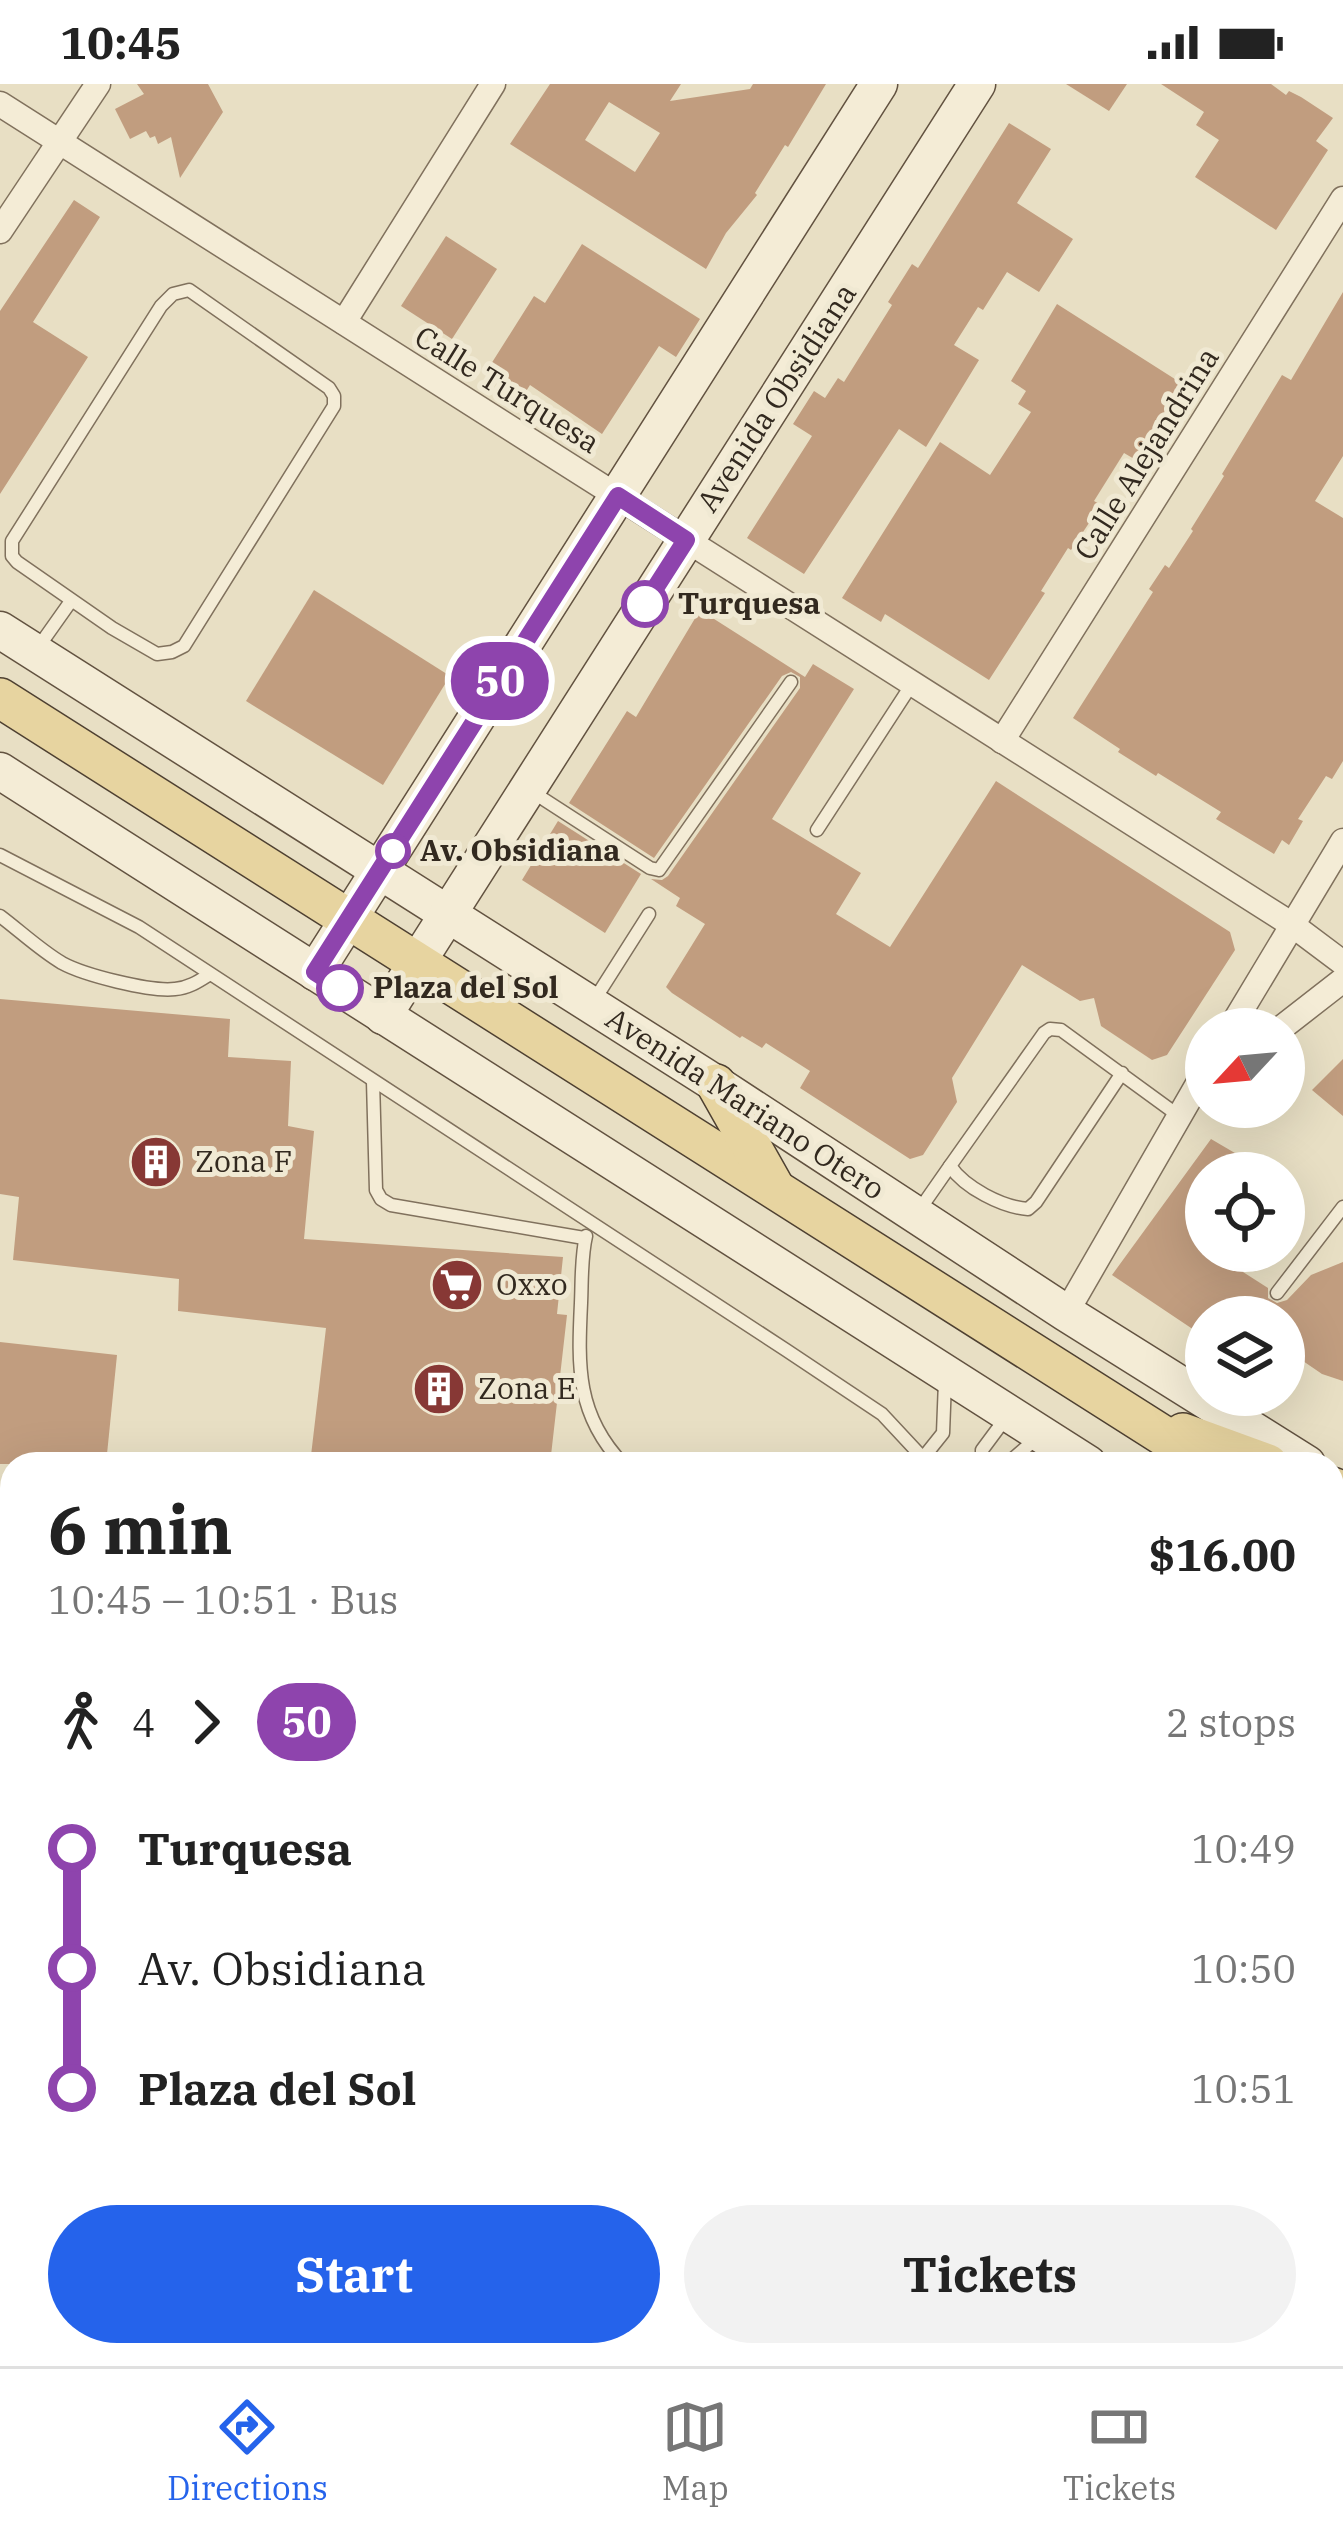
<!DOCTYPE html>
<html lang="en">
<head>
<meta charset="utf-8">
<style>
	body { margin:0; font-family:"IBM Plex Serif",serif; background:#f2f2f2; color:#222; height:100vh; display:flex; flex-direction:column; font-size:45px; white-space:nowrap }
	* { box-sizing:border-box; margin:0 }
	p { font-size:39px; color:#767676 }
	.icon { flex:none; width:66px; height:66px; fill:none; stroke:currentColor; stroke-width:2; stroke-linecap:round; stroke-linejoin:round }
	.map { position:relative; flex:1; overflow:hidden }
	.panel { position:absolute; left:0px; top:1368px; width:1344px; height:915px; display:flex; flex-direction:column; background:#fff; border-radius:36px 36px 0 0; box-shadow:0 12px 48px #0002 }
	.panel>* { flex:none }
	.badge { padding:0 24px; border-radius:39px; font-size:42px; line-height:78px }
	.needle { width:78px; rotate:244deg }
	.controls { position:absolute; left:1185px; top:924px; display:grid; gap:24px }
	.controls a { display:grid; place-items:center; width:120px; height:120px; border-radius:50%; background:#fff; box-shadow:0 12px 48px #0002; font-size:60px }
	.map>.badge { position:absolute; translate:-50% -50%; box-shadow:0 0 0 6px #fff }
	.legs { display:flex; align-items:center; gap:18px; height:132px; padding:0 48px; font-size:39px }
	.legs p { margin-inline-start:auto }
	.headline { display:flex; align-items:center; justify-content:space-between; height:204px; padding:0 48px }
	h1 { font-size:66px; font-weight:800; line-height:90px }
	.cta { display:flex; gap:24px; margin-top:auto; padding:24px 48px }
	.cta a { flex:1; height:138px; border-radius:72px; background:#2563eb; color:#fff; font-size:48px; font-weight:800; line-height:138px; text-align:center }
	.cta a+a { background:#f2f2f2; color:#222 }
	ul { padding:0 48px; list-style:none }
	li { display:flex; align-items:center; gap:42px; height:120px; font-size:45px }
	li i { display:grid; place-items:center; width:18px; height:100%; margin:0 15px; background:currentColor }
	li i::after { content:''; width:30px; height:30px; margin:-15px; border:9px solid; border-radius:50%; background:#fff }
	li p { margin-inline-start:auto }
	li:first-child i { background:linear-gradient(#0000 50%,currentColor 0) }
	li:last-child i { background:linear-gradient(currentColor 50%,#0000 0) }
	.status { display:flex; justify-content:space-between; align-items:center; height:84px; padding:0 60px; background:#fff; direction:ltr }
	.status svg { height:33px; fill:currentColor }
	.tab-bar { display:flex; justify-content:space-around; align-items:center; height:168px; border-top:3px solid #e0e0e0; background:#fff; font-size:33px; color:#767676 }
	.tab-bar a { display:grid; justify-items:center; gap:6px }
	.tab-bar .selected { color:#2563eb }
	.map>svg:first-child { display:block }
</style>
</head>
<body>
<div class="status"><b>10:45</b><svg viewBox="0 0 49 12"><path d="M0 12V9h3v3zM5 12V6h3v6zM10 12V3h3v9zM15 12V0h3v12zM26 1h20v11H26zM47 4h2v5h-2z"/></svg></div>
<div class="map">
<svg width="1343" height="2282" viewBox="0 0 1343 2282">
	<rect width="100%" height="100%" fill="#e8dfc4"/>
	<g fill="#c19d7f" fill-rule="evenodd">
		<path d="M 137,0 L 208,0 L 223,28 L 180,94 L 171,53 L 158,60 L 155,52 L 150,54 L 146,47 L 130,55 L 115,25 L 144,10 Z"/>
		<path d="M 550,0 L 681,0 L 670,17 L 750,5 L 753,0 L 826,0 L 788,63 L 785,61 L 755,109 L 757,111 L 726,149 L 706,185 L 510,60 ZM 609,18 L 660,49 L 635,88 L 585,56 Z"/>
		<path d="M 1066,0 L 1127,0 L 1109,27 Z"/>
		<path d="M 1161,0 L 1271,0 L 1286,11 L 1289,7 L 1301,13 L 1333,34 L 1316,57 L 1328,66 L 1276,146 L 1195,93 L 1219,56 L 1196,41 L 1204,28 Z"/>
		<path d="M 1009,39 L 1051,65 L 1017,119 L 1073,155 L 1039,208 L 1007,188 L 983,226 L 978,223 L 954,261 L 979,276 L 926,363 L 899,345 L 804,490 L 747,454 L 812,352 L 793,340 L 814,307 L 825,314 L 838,294 L 844,298 L 892,221 L 888,218 L 912,180 L 918,184 Z"/>
		<path d="M 74,116 L 100,133 L 33,238 L 88,273 L 0,410 L 0,227 Z"/>
		<path d="M 446,152 L 497,185 L 452,255 L 401,222 Z"/>
		<path d="M 582,160 L 700,235 L 676,273 L 659,262 L 602,350 L 530,301 L 523,312 L 486,288 L 534,212 L 545,219 Z"/>
		<path d="M 1343,208 L 1343,372 L 1315,417 L 1343,434 L 1343,677 L 1332,695 L 1326,692 L 1298,735 L 1303,737 L 1289,761 L 1282,756 L 1274,770 L 1216,735 L 1221,728 L 1158,689 L 1156,692 L 1118,668 L 1120,665 L 1073,634 L 1153,508 L 1149,505 L 1165,481 L 1169,484 L 1193,447 L 1191,445 L 1224,392 L 1222,390 L 1282,291 L 1291,296 Z"/>
		<path d="M 1057,220 L 1178,297 L 1176,299 L 1181,302 L 1136,376 L 1124,369 L 1094,417 L 1101,421 L 1071,466 L 1068,464 L 1041,507 L 1045,509 L 989,596 L 885,530 L 881,538 L 842,514 L 940,358 L 990,391 L 1031,328 L 1018,320 L 1026,307 L 1011,297 Z"/>
		<path d="M 314,506 L 450,592 L 383,701 L 246,617 Z"/>
		<path d="M 700,526 L 805,593 L 813,580 L 854,605 L 772,735 L 861,789 L 836,830 L 890,863 L 996,697 L 1230,848 L 1235,866 L 1167,971 L 1152,976 L 1101,942 L 1094,914 L 1080,917 L 1022,881 L 952,994 L 957,1018 L 923,1071 L 910,1075 L 800,1004 L 810,987 L 766,959 L 762,964 L 742,952 L 740,954 L 672,909 L 666,903 L 705,840 L 676,822 L 680,814 L 651,795 L 662,796 L 668,792 L 800,604 L 800,593 L 791,588 L 782,592 L 654,774 L 569,719 L 627,627 L 636,633 Z"/>
		<path d="M 558,737 L 641,790 L 605,849 L 522,796 Z"/>
		<path d="M 0,915 L 230,935 L 228,973 L 291,977 L 288,1042 L 314,1047 L 304,1155 L 563,1173 L 557,1230 L 567,1231 L 550,1380 L 310,1380 L 326,1244 L 178,1227 L 179,1195 L 13,1176 L 19,1113 L 0,1110 Z"/>
		<path d="M 1343,975 L 1343,1032 L 1312,1006 Z"/>
		<path d="M 1211,1055 L 1269,1089 L 1206,1089 L 1206,1167 L 1256,1167 L 1243,1188 L 1268,1204 L 1268,1214 L 1277,1219 L 1287,1216 L 1311,1191 L 1343,1178 L 1343,1297 L 1322,1290 L 1284,1264 L 1284,1233 L 1238,1233 L 1222,1222 L 1215,1233 L 1206,1233 L 1206,1247 L 1203,1252 L 1112,1191 Z"/>
		<path d="M 0,1258 L 117,1271 L 106,1380 L 0,1380 Z"/>
	</g>
	<g fill="none" stroke-linecap="round" stroke-linejoin="round">
		<g stroke="#80715d" stroke-width="15">
			<g id="lane">
				<path d="M 189,206 L 329,304 L 334,312 L 334,322 L 184,562 L 172,568 L 157,570 L 112,544 L 17,478 L 12,472 L 12,457 L 161,222 L 173,210 Z"/>
				<path d="M 37,565 L 71,517"/>
				<path d="M 534,709 L 650,784 L 659,786 L 791,598"/>
				<path d="M 817,746 L 912,600"/>
				<path d="M 0,771 L 139,843 L 786,1266 L 882,1330 L 923,1374 L 924,1380"/>
				<path d="M 0,832 C 20,847 40,866 62,879 C 84,891 150,908 175,905 C 189,904 199,897 210,890"/>
				<path d="M 595,915 L 649,830"/>
				<path d="M 1122,989 L 1036,1118 L 1028,1125 C 1002,1123 965,1104 950,1082 L 1044,949 L 1050,945 L 1061,946 L 1179,1032"/>
				<path d="M 373,997 L 376,1106 L 381,1115 L 391,1121 L 584,1154"/>
				<path d="M 920,1125 L 950,1082"/>
				<path d="M 586,1152 C 581,1173 582,1197 581,1219 C 578,1282 576,1331 623,1380"/>
				<path d="M 1277,1209 L 1343,1123"/>
				<path d="M 923,1374 L 943,1349 L 945,1297"/>
				<path d="M 982,1380 L 982,1366 L 1005,1335"/>
				<path d="M 1007,1380 L 1038,1353"/>
				<path d="M 0,1593 L 12,1594"/>
				<path d="M 0,1654 L 12,1655"/>
			</g>
		</g>
		<g stroke="#80715d" stroke-width="27">
			<g id="street">
				<path d="M 0,20 L 1291,840 L 1343,879"/>
				<path d="M 0,147 L 98,0"/>
				<path d="M 344,238 L 493,0"/>
				<path d="M 1002,657 L 1343,115"/>
				<path d="M 1230,945 L 1343,757"/>
				<path d="M 1280,945 L 1343,896"/>
				<path d="M 1066,1229 L 1206,986"/>
				<path d="M 891,2282 L 892,2271"/>
			</g>
		</g>
		<g stroke="#625240" stroke-width="39">
			<g id="secondary">
				<path d="M 0,546 L 716,1000 L 1066,1229 L 1307,1380"/>
				<path d="M 0,687 L 1088,1380"/>
				<path d="M 315,888 L 879,0"/>
				<path d="M 383,932 L 977,0"/>
				<path d="M 1332,1531 L 1343,1538"/>
				<path d="M 0,1720 L 12,1721"/>
				<path d="M 0,1843 L 12,1844"/>
				<path d="M 1332,1864 L 1343,1865"/>
				<path d="M 1332,1980 L 1343,1981"/>
				<path d="M 0,2000 L 12,2022"/>
				<path d="M 31,2271 L 33,2282"/>
				<path d="M 93,2271 L 95,2282"/>
			</g>
		</g>
		<g stroke="#4e4031" stroke-width="42">
			<g id="primary">
				<path d="M 0,614 L 1208,1380"/>
				<path d="M 716,1000 L 773,1101"/>
				<path d="M 1183,1349 L 1268,1380"/>
				<path d="M 1332,1403 L 1343,1407"/>
				<path d="M 1332,1462 L 1343,1470"/>
				<path d="M 0,1765 L 12,1766"/>
				<path d="M 0,1805 L 12,1807"/>
				<path d="M 1332,1909 L 1343,1911"/>
				<path d="M 1332,1940 L 1343,1941"/>
			</g>
		</g>
		<use href="#lane" stroke="#f4ecd6" stroke-width="12"/>
		<use href="#street" stroke="#f4ecd6" stroke-width="24"/>
		<use href="#secondary" stroke="#f4ecd6" stroke-width="36"/>
		<use href="#primary" stroke="#e7d4a0" stroke-width="39"/>
	</g>
	<g fill="none" stroke-linecap="round" stroke-linejoin="round">
		<g stroke="#fff" stroke-width="27">
			<path id="line-1" d="M 340,904 L 315,888 L 618,412 L 686,456 L 645,520"/>
		</g>
		<use href="#line-1" stroke="#8e44ad" stroke-width="18"/>
	</g>
	<defs>
		<g id="building-disc" transform="scale(2.7)"><circle r="9.5" fill="#873835" stroke="#f0e9d3"/><path d="M-4-6H4V6H1V3H-1V6H-4ZM-2.5-4.3h1.7v1.8h-1.7ZM.8-4.3h1.7v1.8H.8ZM-2.5-1h1.7V.8h-1.7ZM.8-1h1.7V.8H.8Z" fill="#fff"/></g>
		<g id="supermarket-disc" transform="scale(2.7)"><circle r="9.5" fill="#873835" stroke="#f0e9d3"/><path d="M-6-5.5h2.5l.6 2H6L4.5 2H-2.5L-4.4-4H-6ZM-1.5 3.2a1.3 1.3 0 1 0 .1 0ZM3 3.2a1.3 1.3 0 1 0 .1 0Z" fill="#fff"/></g>
	</defs>
	<g fill-rule="evenodd">
		<use href="#building-disc" x="156" y="1078"/>
		<use href="#supermarket-disc" x="457" y="1201"/>
		<use href="#building-disc" x="439" y="1305"/>
	</g>
	<g fill="#fff" stroke="#8e44ad" stroke-width="6">
		<circle cx="645" cy="520" r="21"/>
		<circle cx="393" cy="767" r="15"/>
		<circle cx="340" cy="904" r="21"/>
	</g>
	<g text-anchor="middle" stroke-width="10" stroke-linejoin="round" paint-order="stroke">
		<g font-size="30" fill="#32291f" stroke="#f0e9d3">
			<text transform="translate(507 306) rotate(32)" y="10">Calle Turquesa</text>
			<text transform="translate(777 314) rotate(-57)" y="10">Avenida Obsidiana</text>
			<text transform="translate(1147 370) rotate(-58)" y="10">Calle Alejandrina</text>
			<text transform="translate(745 1020) rotate(33)" y="10">Avenida Mariano Otero</text>
		</g>
		<g font-size="30" font-weight="bold" fill="#32291f" stroke="#f0e9d3" text-anchor="start">
			<text x="678" y="530">Turquesa</text>
			<text x="420" y="777">Av. Obsidiana</text>
			<text x="373" y="914">Plaza del Sol</text>
		</g>
		<g font-size="30" fill="#32291f" stroke="#f0e9d3" text-anchor="start">
			<text x="195" y="1088">Zona F</text>
			<text x="496" y="1211">Oxxo</text>
			<text x="478" y="1315">Zona E</text>
		</g>
	</g>
</svg>
<div class="controls">
<a><svg class="needle" viewBox="-14 -14 28 28"><path d="M0-13l5 13h-10z" fill="#e53935"/><path d="M0 13l5-13h-10z" fill="#767676"/></svg></a>
<a><svg class="icon" aria-label="locate" viewBox="0 0 24 24"><circle cx="12" cy="12" r="6"/><path d="M12 2v4M12 18v4M2 12h4M18 12h4"/></svg></a>
<a><svg class="icon" aria-label="layers" viewBox="0 0 24 24"><path d="M12 4l9 5-9 5-9-5zM3 14l9 5 9-5"/></svg></a>
</div>
<b class="badge" style="left:500px;top:597px;background:#8e44ad;color:#fff">50</b>
<section class="panel">
<div class="headline"><div><h1>6 min</h1><p>10:45 – 10:51 · Bus</p></div><b>$16.00</b></div>
<div class="legs"><svg class="icon" aria-label="walk" viewBox="0 0 24 24"><circle cx="13" cy="4" r="2"/><path d="M13 8l-2 6 4 7M11 14l-3 7M7 12l3-4h3l4 4"/></svg>4<svg class="icon" aria-label="forward" viewBox="0 0 24 24"><path d="M9 5l7 7-7 7"/></svg><b class="badge" style="background:#8e44ad;color:#fff">50</b><p>2 stops</p></div>
<ul>
<li><i style="color:#8e44ad"></i><b>Turquesa</b><p>10:49</p></li>
<li><i style="color:#8e44ad"></i><span>Av. Obsidiana</span><p>10:50</p></li>
<li><i style="color:#8e44ad"></i><b>Plaza del Sol</b><p>10:51</p></li>
</ul>
<div class="cta"><a>Start</a><a>Tickets</a></div>
</section>
</div>
<nav class="tab-bar">
<a class="selected"><svg class="icon" aria-label="directions" viewBox="0 0 24 24"><path d="M12 3l9 9-9 9-9-9zM9 14v-3h6M13 9l2 2-2 2"/></svg>Directions</a>
<a><svg class="icon" aria-label="map" viewBox="0 0 24 24"><path d="M3 6l6-2 6 2 6-2v14l-6 2-6-2-6 2zM9 4v14M15 6v14"/></svg>Map</a>
<a><svg class="icon" aria-label="tickets" viewBox="0 0 24 24"><path d="M3 7h18v10H3zM15 7v10"/></svg>Tickets</a>
</nav>
</body>
</html>
